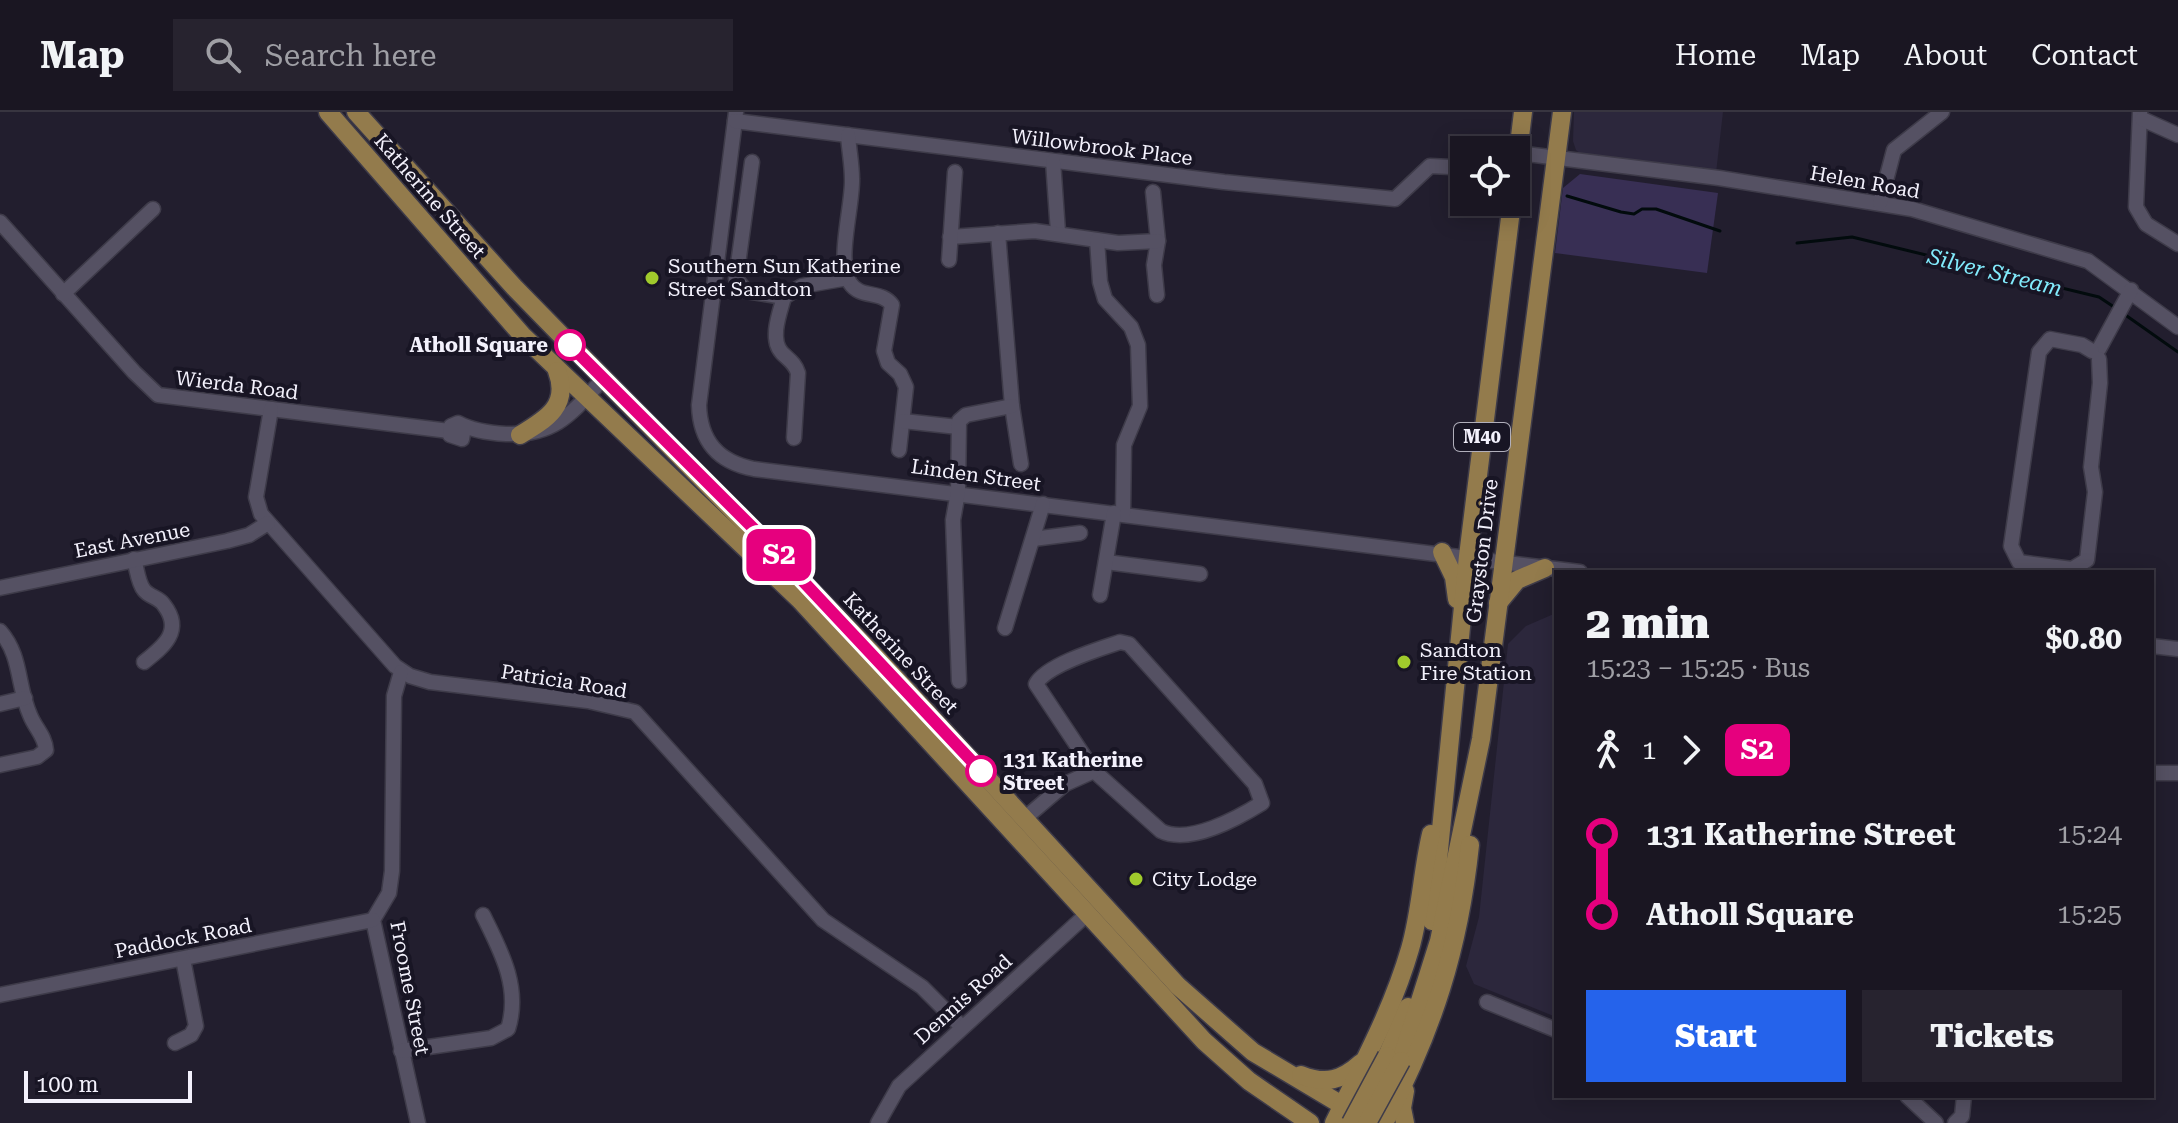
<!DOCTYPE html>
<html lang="en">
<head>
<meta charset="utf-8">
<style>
	body { margin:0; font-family:"Roboto Serif",serif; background:#27232f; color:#f1f3f6; height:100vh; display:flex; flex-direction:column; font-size:30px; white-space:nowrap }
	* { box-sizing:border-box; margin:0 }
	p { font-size:26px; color:#9f9fa5 }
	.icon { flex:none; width:44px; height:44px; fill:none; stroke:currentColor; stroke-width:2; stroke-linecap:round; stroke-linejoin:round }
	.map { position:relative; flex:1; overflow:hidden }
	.panel { position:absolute; left:1554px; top:458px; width:600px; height:528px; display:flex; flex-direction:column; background:#1a1622; border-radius:0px; box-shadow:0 4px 20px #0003,0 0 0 2px #383540 }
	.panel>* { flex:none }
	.badge { padding:0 16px; border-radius:12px; font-size:28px; line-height:52px }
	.controls { position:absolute; left:1450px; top:24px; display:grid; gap:16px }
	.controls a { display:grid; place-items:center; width:80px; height:80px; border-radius:0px; background:#1a1622; box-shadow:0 4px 20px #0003,0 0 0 2px #383540; font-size:40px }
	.scale { position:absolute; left:24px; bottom:20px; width:168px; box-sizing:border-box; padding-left:8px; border:4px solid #f3f1fc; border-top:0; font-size:22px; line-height:28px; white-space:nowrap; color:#f3f1fc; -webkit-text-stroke:6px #181524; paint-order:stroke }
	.map>.badge { position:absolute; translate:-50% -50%; box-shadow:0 0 0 4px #fff }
	.legs { display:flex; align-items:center; gap:12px; height:88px; padding:0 32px; font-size:26px }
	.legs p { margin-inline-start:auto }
	.summary { display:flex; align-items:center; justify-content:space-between; height:136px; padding:0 32px }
	h1 { font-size:44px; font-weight:800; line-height:60px }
	.primary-button { display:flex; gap:16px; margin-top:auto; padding:16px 32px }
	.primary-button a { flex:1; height:92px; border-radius:0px; background:#2563eb; color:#fff; font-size:32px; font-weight:800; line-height:92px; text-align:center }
	.primary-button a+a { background:#27232f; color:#f1f3f6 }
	ul { padding:0 32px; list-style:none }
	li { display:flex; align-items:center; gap:28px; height:80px; font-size:30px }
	li i { display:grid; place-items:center; width:12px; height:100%; margin:0 10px; background:currentColor }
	li i::after { content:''; width:20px; height:20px; margin:-10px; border:6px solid; border-radius:50%; background:#1a1622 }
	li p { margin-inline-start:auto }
	li:first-child i { background:linear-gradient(#0000 50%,currentColor 0) }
	li:last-child i { background:linear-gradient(currentColor 50%,#0000 0) }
	header { display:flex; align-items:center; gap:48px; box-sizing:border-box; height:112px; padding:0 40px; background:#1a1622; border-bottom:2px solid #383540 }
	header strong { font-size:38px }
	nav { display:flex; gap:44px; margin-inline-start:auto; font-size:28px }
	.search { width:560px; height:72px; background:#27232f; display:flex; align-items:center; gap:20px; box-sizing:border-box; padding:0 28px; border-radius:0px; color:#9f9fa5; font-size:30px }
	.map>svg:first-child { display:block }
</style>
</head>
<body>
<header>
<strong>Map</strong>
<div class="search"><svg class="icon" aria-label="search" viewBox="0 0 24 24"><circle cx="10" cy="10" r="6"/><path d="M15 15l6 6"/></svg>Search here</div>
<nav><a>Home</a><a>Map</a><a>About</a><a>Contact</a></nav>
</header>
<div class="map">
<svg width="2178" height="1011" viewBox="0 0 2178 1011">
	<rect width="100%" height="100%" fill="#221e2e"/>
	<g fill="#2c273c">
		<path d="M 1574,0 L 1723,0 L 1716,61 L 1584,45 L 1576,38 L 1573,29 Z"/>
		<path d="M 1556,501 L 1556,905 L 1474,872 L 1466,854 L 1479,805 L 1508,532 L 1526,514 Z"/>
	</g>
	<path fill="#382f54" d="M 1580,62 L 1718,81 L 1707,161 L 1555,141 L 1563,76 Z"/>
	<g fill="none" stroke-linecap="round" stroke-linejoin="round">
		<g stroke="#020b0d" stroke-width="3">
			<path d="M 1567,84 L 1621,100 L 1634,102 L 1642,97 L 1656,97 L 1720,119"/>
			<path d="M 1797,131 L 1852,125 L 2099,185 L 2114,195"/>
			<path d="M 2124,202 L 2178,240"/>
		</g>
		<g stroke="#3e3b49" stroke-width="17">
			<g id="minor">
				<path d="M 736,0 L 699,293 C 700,329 718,350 754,357 L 1580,460"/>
				<path d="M 2140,0 L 2136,95 L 2146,112 L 2178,132"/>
				<path d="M 2142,7 L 2178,23"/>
				<path d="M 735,9 L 1224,70 L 1395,87 L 1430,54 L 1451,55"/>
				<path d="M 848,23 C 849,38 852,52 852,67 C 853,93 836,149 850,171 C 860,187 882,178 892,193 L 884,239 L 888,251 L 900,262 L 906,275 L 899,338"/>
				<path d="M 1518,41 L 1719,66 L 1912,97 L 2088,149 L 2178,215"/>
				<path d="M 1053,49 L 1058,120"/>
				<path d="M 752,50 L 736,167 L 746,179 L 784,185"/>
				<path d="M 1153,80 L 1158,129 L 1154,153 L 1157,183"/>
				<path d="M 1880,91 L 1894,38 L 1942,0"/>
				<path d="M 0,110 L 134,260 L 158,283 L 449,319"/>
				<path d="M 998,121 L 1012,294 L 1021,352"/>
				<path d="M 950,125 L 1035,119 L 1118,131 L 1158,129"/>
				<path d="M 1097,128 L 1100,170 L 1105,187 L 1131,215 L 1138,233 L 1140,294 L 1124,333 L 1123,402"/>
				<path d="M 949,148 L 955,60"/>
				<path d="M 63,182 L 153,97"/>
				<path d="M 2099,237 L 2131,178"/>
				<path d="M 2092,239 L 2082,233 L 2050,227 L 2039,240 L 2011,434 L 2019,450 L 2072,457 L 2087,448 L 2095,380 L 2091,355 L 2100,271 L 2099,247"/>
				<path d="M 271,297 L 256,385 L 261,402 L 395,554 L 410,564 L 430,570 L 588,589 L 635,600 L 823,808 L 922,875 L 961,914"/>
				<path d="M 903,309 L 958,315"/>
				<path d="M 464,315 L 462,327 L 450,323 L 451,314 L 458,311 C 473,319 489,321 506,322 C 555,324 572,301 603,267"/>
				<path d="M 794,326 L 798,261 C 795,251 789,248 782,241 C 769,227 780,200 784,185 L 802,174 L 848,166"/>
				<path d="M 1033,427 L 1080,421"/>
				<path d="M 134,447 C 137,457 138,471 144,478 C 149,485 159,485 164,493 C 184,519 163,535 144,550"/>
				<path d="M 1106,450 L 1200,462"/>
				<path d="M 0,476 L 227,429 L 249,423 L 268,411"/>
				<path d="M 1100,483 L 1114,401"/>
				<path d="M 1005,516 L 1043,392"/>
				<path d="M 0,519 C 22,544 17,574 30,603 C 35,616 45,624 46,638 L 37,645 L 0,653"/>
				<path d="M 1120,530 L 1129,532 L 1255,672 L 1262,691 C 1238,706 1189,733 1161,719 L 1094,659 L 1036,572 C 1046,553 1099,537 1120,530 Z"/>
				<path d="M 2152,534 L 2178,537"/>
				<path d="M 401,560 L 394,584 L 392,759 L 389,781 L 373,808 L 418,1011"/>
				<path d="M 959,569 L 953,408 L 958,380 L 959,309 L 966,303 L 1012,294"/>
				<path d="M 0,592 L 25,586"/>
				<path d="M 2152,661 L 2178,661"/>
				<path d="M 1024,707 L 1065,672 L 1094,659"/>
				<path d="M 0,883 L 373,808"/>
				<path d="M 1487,890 L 1556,918"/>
				<path d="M 175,931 L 191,923 L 196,914 L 183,847"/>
				<path d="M 401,939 L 491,926 L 508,917 C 521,876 501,839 483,803"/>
				<path d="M 1907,984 L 1936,1011"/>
				<path d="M 878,1011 L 899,974 L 1087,802"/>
				<path d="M 1955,1011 L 1962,1004 L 1964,984"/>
			</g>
		</g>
		<g stroke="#3e3b49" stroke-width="21">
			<g id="major">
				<path d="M 328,0 L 522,223 L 800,488 L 1204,929 L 1249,969 L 1310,1011"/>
				<path d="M 356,0 L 514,175 L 877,546 L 1178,874 L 1253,940 L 1367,1008"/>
				<path d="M 1516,58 L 1523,0"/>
				<path d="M 520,323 C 547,307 570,293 557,259"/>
				<path d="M 1442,440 L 1454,465 L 1457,487"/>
				<path d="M 1498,491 L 1517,468 L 1545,456"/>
				<path d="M 1432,809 L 1468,444 L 1512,90"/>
				<path d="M 1387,944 L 1408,895"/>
				<path d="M 1401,949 L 1439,829 L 1481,627 L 1562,0"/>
				<path d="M 1301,963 C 1326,973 1342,968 1361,951"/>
				<path d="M 1405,979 L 1402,996 L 1405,1011"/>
				<path d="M 1334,1011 C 1362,953 1392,899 1410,837 C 1421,799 1422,760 1431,722"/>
				<path d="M 1384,1011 C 1433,918 1459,837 1470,733"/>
			</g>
		</g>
		<use href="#minor" stroke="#555163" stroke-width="14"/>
		<use href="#major" stroke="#937b4c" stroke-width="18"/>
		<g stroke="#3e3b49" stroke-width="21" stroke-linecap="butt">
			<g id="major-bridge">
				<path d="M 1351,1011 L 1387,944"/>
				<path d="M 1367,1011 L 1401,949"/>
			</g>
		</g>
		<use href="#major-bridge" stroke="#937b4c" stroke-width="18"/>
	</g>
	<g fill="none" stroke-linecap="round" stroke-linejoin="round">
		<g stroke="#fff" stroke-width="18">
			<path id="line-1" d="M 570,233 L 756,419 L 981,659"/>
		</g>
		<use href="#line-1" stroke="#e6007e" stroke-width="12"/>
	</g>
	<g fill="#a0ca2c" stroke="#181524" stroke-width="3">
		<circle cx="652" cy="166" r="8"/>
		<circle cx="1404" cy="550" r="8"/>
		<circle cx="1136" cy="767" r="8"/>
	</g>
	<g fill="#fff" stroke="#e6007e" stroke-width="4">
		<circle cx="570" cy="233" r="14"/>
		<circle cx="981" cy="659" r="14"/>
	</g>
	<g text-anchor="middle" stroke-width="8" stroke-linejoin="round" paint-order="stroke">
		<rect fill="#181524" stroke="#b1afbb" stroke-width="2" x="1454" y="311" width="56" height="28" rx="6"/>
		<g font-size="18" font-weight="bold" fill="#f3f1fc">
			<text x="1482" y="331">M40</text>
		</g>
		<g font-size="20" fill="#f3f1fc" stroke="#181524">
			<text transform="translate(1102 35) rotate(7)" y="7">Willowbrook Place</text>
			<text transform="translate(1865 70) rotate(10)" y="7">Helen Road</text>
			<text transform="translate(430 84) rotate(49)" y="7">Katherine Street</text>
			<text transform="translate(237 273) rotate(7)" y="7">Wierda Road</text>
			<text transform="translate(976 363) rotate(8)" y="7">Linden Street</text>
			<text transform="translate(132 428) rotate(-11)" y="7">East Avenue</text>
			<text transform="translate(1482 439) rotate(-83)" y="7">Grayston Drive</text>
			<text transform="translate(901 541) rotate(47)" y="7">Katherine Street</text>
			<text transform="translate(564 569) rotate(9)" y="7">Patricia Road</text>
			<text transform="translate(183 826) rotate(-11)" y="7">Paddock Road</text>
			<text transform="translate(410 876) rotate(79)" y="7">Froome Street</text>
			<text transform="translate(963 887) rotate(-42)" y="7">Dennis Road</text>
		</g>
		<g font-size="20" fill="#f3f1fc" stroke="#181524" text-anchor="start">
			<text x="668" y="161">Southern Sun Katherine<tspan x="668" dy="23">Street Sandton</tspan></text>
			<text x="1420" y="545">Sandton<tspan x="1420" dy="23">Fire Station</tspan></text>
			<text x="1152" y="774">City Lodge</text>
		</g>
		<g font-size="20" font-weight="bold" fill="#f3f1fc" stroke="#181524" text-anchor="end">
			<text x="548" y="240">Atholl Square</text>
			<text x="1003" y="655" text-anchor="start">131 Katherine<tspan x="1003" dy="23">Street</tspan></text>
		</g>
		<g font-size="22" font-style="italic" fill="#82ebfc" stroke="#181524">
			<text transform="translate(1995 160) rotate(14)" y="8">Silver Stream</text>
		</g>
	</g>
</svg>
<div class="controls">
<a><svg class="icon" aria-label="locate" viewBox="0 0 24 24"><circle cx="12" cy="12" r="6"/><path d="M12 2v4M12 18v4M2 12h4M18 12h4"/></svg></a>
</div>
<div class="scale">100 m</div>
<b class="badge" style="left:779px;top:443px;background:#e6007e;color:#fff">S2</b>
<section class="panel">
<div class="summary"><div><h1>2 min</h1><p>15:23 – 15:25 · Bus</p></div><b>$0.80</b></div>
<div class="legs"><svg class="icon" aria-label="walk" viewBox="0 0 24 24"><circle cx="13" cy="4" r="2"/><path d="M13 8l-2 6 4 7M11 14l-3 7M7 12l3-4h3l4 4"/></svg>1<svg class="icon" aria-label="forward" viewBox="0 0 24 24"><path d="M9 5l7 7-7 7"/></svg><b class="badge" style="background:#e6007e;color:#fff">S2</b></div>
<ul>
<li><i style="color:#e6007e"></i><b>131 Katherine Street</b><p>15:24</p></li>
<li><i style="color:#e6007e"></i><b>Atholl Square</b><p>15:25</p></li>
</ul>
<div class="primary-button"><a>Start</a><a>Tickets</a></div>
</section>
</div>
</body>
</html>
